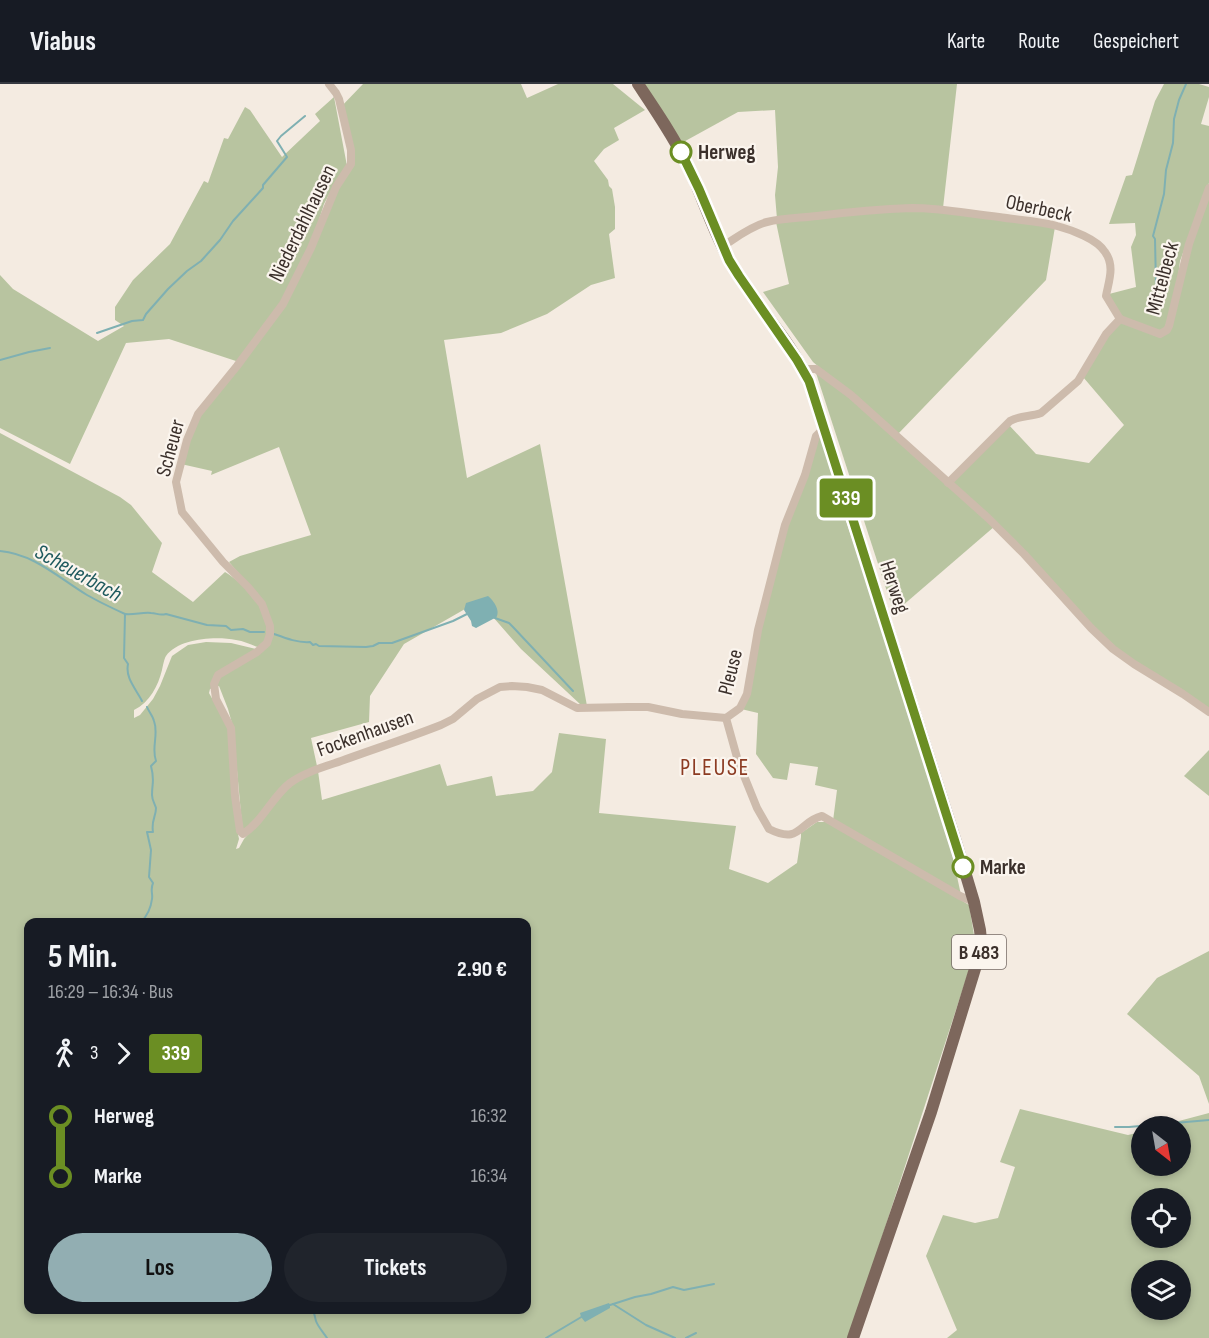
<!DOCTYPE html>
<html lang="de">
<head>
<meta charset="utf-8">
<style>
	body { margin:0; font-family:"Sofia Sans Condensed",sans-serif; background:#20242c; color:#f1f3f6; height:100vh; display:flex; flex-direction:column; font-size:22px; white-space:nowrap }
	* { box-sizing:border-box; margin:0 }
	p { font-size:20px; color:#9ea1a6 }
	.icon { flex:none; width:33px; height:33px; fill:none; stroke:currentColor; stroke-width:2; stroke-linecap:round; stroke-linejoin:round }
	.map { position:relative; flex:1; overflow:hidden }
	.panel { position:absolute; left:24px; top:834px; width:507px; height:396px; display:flex; flex-direction:column; background:#171b24; border-radius:12px; box-shadow:0 3px 9px #0003 }
	.panel>* { flex:none }
	.badge { padding:0 12px; border-radius:4px; font-size:21px; line-height:39px }
	.needle { width:39px; rotate:149deg }
	.tools { position:absolute; left:1131px; top:1032px; display:grid; gap:12px }
	.tools a { display:grid; place-items:center; width:60px; height:60px; border-radius:50%; background:#171b24; box-shadow:0 3px 9px #0003; font-size:30px }
	.map>.badge { position:absolute; translate:-50% -50%; box-shadow:0 0 0 3px #fff }
	.legs { display:flex; align-items:center; gap:9px; height:66px; padding:0 24px; font-size:20px }
	.legs p { margin-inline-start:auto }
	.overview { display:flex; align-items:center; justify-content:space-between; height:102px; padding:0 24px }
	h1 { font-size:33px; font-weight:700; line-height:45px }
	.cta { display:flex; gap:12px; margin-top:auto; padding:12px 24px }
	.cta a { flex:1; height:69px; border-radius:36px; background:#92aeb2; color:#111; font-size:24px; font-weight:700; line-height:69px; text-align:center }
	.cta a+a { background:#20242c; color:#f1f3f6 }
	ul { padding:0 24px; list-style:none }
	li { display:flex; align-items:center; gap:21px; height:60px; font-size:22px }
	li i { display:grid; place-items:center; width:9px; height:100%; margin:0 8px; background:currentColor }
	li i::after { content:''; width:15px; height:15px; margin:-8px; border:4px solid; border-radius:50%; background:#171b24 }
	li p { margin-inline-start:auto }
	li:first-child i { background:linear-gradient(#0000 50%,currentColor 0) }
	li:last-child i { background:linear-gradient(currentColor 50%,#0000 0) }
	header { display:flex; align-items:center; gap:36px; box-sizing:border-box; height:84px; padding:0 30px; background:#171b24; border-bottom:2px solid #363941 }
	header strong { font-size:28px }
	nav { display:flex; gap:33px; margin-inline-start:auto; font-size:21px }
	.map>svg:first-child { display:block }
</style>
</head>
<body>
<header>
<strong>Viabus</strong>
<nav><a>Karte</a><a>Route</a><a>Gespeichert</a></nav>
</header>
<div class="map">
<svg width="1209" height="1254" viewBox="0 0 1209 1254">
	<rect width="100%" height="100%" fill="#f4ebe1"/>
	<g fill="#b8c4a0" fill-rule="evenodd">
		<path d="M 363,0 L 521,0 L 527,14 L 558,0 L 613,0 L 645,26 L 614,44 L 619,56 L 604,65 L 594,77 L 608,96 L 609,102 L 612,105 L 615,123 L 615,145 L 609,150 L 615,194 L 591,201 L 547,230 L 501,249 L 444,256 L 467,394 L 540,360 L 587,622 L 581,621 L 521,565 L 479,517 L 404,560 L 370,612 L 369,638 L 311,654 L 317,682 L 289,698 L 243,751 L 233,643 L 228,625 L 219,602 L 210,605 L 209,609 L 229,645 L 232,673 L 236,740 L 239,755 L 236,765 L 239,764 L 244,755 L 292,699 L 318,687 L 322,716 L 440,680 L 447,702 L 492,692 L 496,712 L 533,707 L 552,688 L 559,649 L 606,655 L 599,729 L 736,742 L 729,785 L 768,799 L 797,779 L 801,753 L 801,749 L 817,738 L 833,738 L 969,821 L 975,857 L 968,889 L 849,1254 L 0,1254 L 0,349 L 120,413 L 131,421 L 162,459 L 152,488 L 193,518 L 225,488 C 249,503 272,528 266,559 L 258,563 C 251,561 244,557 236,556 C 216,552 179,554 166,572 C 164,575 163,582 162,586 C 158,602 150,618 134,626 L 134,634 L 140,631 L 153,615 L 160,602 L 172,572 L 188,561 L 206,558 L 231,559 L 256,565 L 257,571 L 268,559 L 273,551 L 274,545 L 263,518 L 229,478 L 240,472 L 311,451 L 279,363 L 211,391 L 212,387 L 181,380 L 188,356 L 199,330 L 250,267 L 284,219 L 313,163 L 327,119 L 336,102 L 350,83 L 345,50 L 338,26 ZM 28,838 L 526,838 L 526,1226 L 28,1226 Z"/>
		<path d="M 640,0 L 957,0 L 943,124 L 777,135 L 775,111 L 778,83 L 775,26 L 738,28 L 678,61 Z"/>
		<path d="M 1164,0 L 1199,0 L 1209,3 L 1209,13 L 1201,40 L 1209,42 L 1209,99 L 1180,177 L 1176,210 L 1163,249 L 1167,248 L 1170,244 L 1190,161 L 1209,107 L 1209,626 C 1179,604 1145,589 1116,565 C 1086,539 1060,508 1033,479 C 1007,450 980,424 951,398 L 1008,340 L 1036,370 L 1089,379 L 1124,341 L 1083,293 C 1092,276 1103,247 1120,237 L 1147,248 L 1161,250 L 1153,245 L 1119,233 L 1109,210 L 1136,203 L 1131,163 L 1136,151 L 1135,139 L 1109,140 L 1126,92 L 1132,91 L 1155,17 Z"/>
		<path d="M 334,13 L 347,82 L 334,101 L 324,120 L 310,164 L 282,220 L 239,278 L 169,255 L 126,259 L 70,380 L 0,344 L 0,191 L 13,205 L 98,257 L 124,242 L 115,236 L 115,223 L 133,196 L 170,160 L 204,97 L 208,99 L 224,54 L 228,55 L 245,23 L 250,26 L 282,73 L 320,37 L 315,30 Z"/>
		<path d="M 913,125 L 1055,143 L 1046,196 L 898,350 L 813,278 L 763,208 L 789,200 L 776,138 Z"/>
		<path d="M 816,289 L 844,307 L 995,442 L 894,529 Z"/>
		<path d="M 821,353 L 839,416 L 893,576 L 950,760 L 961,811 L 833,737 L 837,706 L 815,701 L 818,683 L 790,679 L 787,696 L 773,694 L 756,670 L 758,629 L 741,625 L 779,467 L 818,355 Z"/>
		<path d="M 1209,666 L 1209,712 L 1184,692 Z"/>
		<path d="M 1209,867 L 1209,1020 L 1199,992 L 1127,930 L 1157,894 Z"/>
		<path d="M 1020,1025 L 1128,1051 L 1141,1048 L 1142,1082 L 1180,1082 L 1180,1042 L 1160,1042 L 1209,1029 L 1209,1254 L 947,1254 L 957,1246 L 926,1172 L 943,1131 L 975,1139 L 998,1134 L 1015,1083 L 1000,1078 ZM 1180,1114 L 1180,1154 L 1142,1154 L 1142,1114 ZM 1142,1186 L 1180,1186 L 1180,1226 L 1142,1226 Z"/>
	</g>
	<g fill="#7fb0b2">
		<path d="M 488,512 C 494,517 501,527 496,534 L 493,535 L 476,544 L 472,542 L 471,537 L 464,526 L 466,519 Z"/>
		<path d="M 609,1219 L 610,1221 L 610,1224 L 585,1238 L 581,1233 L 580,1229 Z"/>
	</g>
	<g fill="none" stroke-linecap="round" stroke-linejoin="round">
		<g stroke="#7fb0b2" stroke-width="2">
			<path d="M 1156,202 L 1155,155 L 1153,152 L 1164,110 L 1166,86 L 1173,59 L 1174,35 L 1179,16 L 1186,0"/>
			<path d="M 97,249 L 132,237 L 143,236 L 146,230 L 168,205 L 187,187 L 201,177 L 220,156 L 233,137 L 263,104 L 263,101 L 287,73 L 277,57 L 281,52 L 305,32"/>
			<path d="M 0,276 L 29,268 L 50,264"/>
			<path d="M 0,467 C 34,470 59,494 87,511 C 99,518 112,524 125,530 L 124,574 L 128,580 C 125,594 136,605 142,617"/>
			<path d="M 125,530 C 134,531 143,528 151,529 C 157,529 159,532 166,530 L 207,541 L 226,542 L 231,546 L 243,545 L 250,548 L 264,548"/>
			<path d="M 495,534 L 509,539 L 513,543 L 573,607"/>
			<path d="M 274,550 C 285,554 298,559 310,558 L 313,561 L 316,560 L 319,562 L 366,563 L 373,562 L 379,559 L 392,559 L 453,537 L 469,529"/>
			<path d="M 141,838 C 147,832 151,823 152,815 C 153,809 150,806 153,799 L 149,793 L 151,766 L 147,748 L 153,748 C 151,736 156,733 156,724 C 155,720 152,716 152,711 C 152,698 155,697 151,682 L 156,677 C 151,664 159,650 154,637 C 153,632 149,628 147,623"/>
			<path d="M 156,838 L 161,836 L 163,838"/>
			<path d="M 1115,1043 L 1129,1043 L 1209,1036"/>
			<path d="M 613,1220 L 646,1241 L 675,1254"/>
			<path d="M 607,1222 L 635,1213 L 651,1210 L 673,1203 L 684,1206 L 714,1200"/>
			<path d="M 309,1226 C 316,1229 314,1231 316,1237 C 318,1243 324,1249 327,1254"/>
			<path d="M 546,1254 L 583,1232"/>
			<path d="M 686,1254 L 696,1249"/>
		</g>
		<g stroke="#cdbbac" stroke-width="8">
			<path d="M 329,0 L 336,9 L 339,15 L 351,66 L 351,80 L 336,103 L 311,164 L 283,220 L 237,282 L 198,330 L 187,356 L 176,398 L 182,428 L 223,478 L 248,503 L 262,520 L 270,542 L 270,550 L 267,559 L 257,568 L 218,591 L 214,600 L 216,615 L 231,644 L 235,712 L 240,747 L 243,750 C 263,737 272,713 290,699 C 305,688 324,683 341,677 C 374,665 408,654 441,641 L 453,635 L 477,615 L 500,603 L 512,602 L 527,603 L 542,606 L 577,624 L 628,623 L 648,623 L 682,630 L 726,634"/>
			<path d="M 723,162 C 736,154 751,142 767,138 C 783,134 800,134 817,132 C 848,128 880,125 912,124 C 941,124 970,130 999,133 C 1017,136 1040,137 1057,142 C 1072,146 1097,155 1105,168 C 1115,182 1109,196 1106,212 L 1120,235 L 1106,250 L 1078,297 L 1041,329 C 1030,333 1020,331 1010,337 L 948,399"/>
			<path d="M 1120,235 L 1160,250 L 1167,246 L 1169,242 L 1189,160 L 1209,104"/>
			<path d="M 803,285 L 816,285 L 851,311 L 988,434 L 1024,470 L 1091,544 L 1113,565 L 1134,580 L 1183,610 L 1209,628"/>
			<path d="M 824,344 L 816,352 L 805,391 L 785,441 L 778,468 L 758,546 L 747,610 L 740,624 L 726,634 L 738,677 L 757,724 L 769,745 C 801,761 798,738 822,732 L 960,812 L 974,818"/>
		</g>
		<path stroke="#7d675c" stroke-width="12" d="M 638,0 C 656,27 674,53 688,82 C 703,114 713,148 731,179 C 754,220 789,254 809,297 L 957,761 L 974,818 L 980,846 L 981,856 L 978,875 L 931,1028 L 853,1254"/>
	</g>
	<g fill="none" stroke-linecap="round" stroke-linejoin="round">
		<g stroke="#fff" stroke-width="14">
			<path id="line-1" d="M 681,68 L 699,105 L 729,176 L 739,192 L 797,276 L 809,297 L 963,783"/>
		</g>
		<use href="#line-1" stroke="#6b8e23" stroke-width="9"/>
	</g>
	<g fill="#fff" stroke="#6b8e23" stroke-width="3">
		<circle cx="681" cy="68" r="10"/>
		<circle cx="963" cy="783" r="10"/>
	</g>
	<g text-anchor="middle" stroke-width="4.5" stroke-linejoin="round" paint-order="stroke">
		<rect fill="#fbf5ee" stroke="#756b66" stroke-width="1.5" x="952" y="851" width="54" height="34" rx="4.5"/>
		<g font-size="20" font-weight="bold" fill="#3b302b">
			<text x="979" y="875">B 483</text>
		</g>
		<g font-size="21" font-weight="bold" fill="#3b302b" stroke="#fbf5ee" text-anchor="start">
			<text x="698" y="75">Herweg</text>
			<text x="980" y="790">Marke</text>
		</g>
		<g font-size="21" fill="#3b302b" stroke="#fbf5ee">
			<text transform="translate(1039 124) rotate(12)" y="7">Oberbeck</text>
			<text transform="translate(302 139) rotate(-64)" y="7">Niederdahlhausen</text>
			<text transform="translate(1162 194) rotate(-75)" y="7">Mittelbeck</text>
			<text transform="translate(170 364) rotate(-75)" y="7">Scheuer</text>
			<text transform="translate(895 503) rotate(72)" y="7">Herweg</text>
			<text transform="translate(730 588) rotate(-76)" y="7">Pleuse</text>
			<text transform="translate(365 649) rotate(-20)" y="7">Fockenhausen</text>
		</g>
		<g font-size="22" font-style="italic" fill="#1f5a5e" stroke="#fbf5ee">
			<text transform="translate(79 488) rotate(29)" y="8">Scheuerbach</text>
		</g>
		<g font-size="24" letter-spacing="1.5" fill="#8c3b22" stroke="#fbf5ee">
			<text x="715" y="691">PLEUSE</text>
		</g>
	</g>
</svg>
<div class="tools">
<a><svg class="needle" viewBox="-14 -14 28 28"><path d="M0-13l5 13h-10z" fill="#e53935"/><path d="M0 13l5-13h-10z" fill="#9ea1a6"/></svg></a>
<a><svg class="icon" aria-label="locate" viewBox="0 0 24 24"><circle cx="12" cy="12" r="6"/><path d="M12 2v4M12 18v4M2 12h4M18 12h4"/></svg></a>
<a><svg class="icon" aria-label="layers" viewBox="0 0 24 24"><path d="M12 4l9 5-9 5-9-5zM3 14l9 5 9-5"/></svg></a>
</div>
<b class="badge" style="left:846px;top:414px;background:#6b8e23;color:#fff">339</b>
<section class="panel">
<div class="overview"><div><h1>5 Min.</h1><p>16:29 – 16:34 · Bus</p></div><b>2.90 €</b></div>
<div class="legs"><svg class="icon" aria-label="walk" viewBox="0 0 24 24"><circle cx="13" cy="4" r="2"/><path d="M13 8l-2 6 4 7M11 14l-3 7M7 12l3-4h3l4 4"/></svg>3<svg class="icon" aria-label="forward" viewBox="0 0 24 24"><path d="M9 5l7 7-7 7"/></svg><b class="badge" style="background:#6b8e23;color:#fff">339</b></div>
<ul>
<li><i style="color:#6b8e23"></i><b>Herweg</b><p>16:32</p></li>
<li><i style="color:#6b8e23"></i><b>Marke</b><p>16:34</p></li>
</ul>
<div class="cta"><a>Los</a><a>Tickets</a></div>
</section>
</div>
</body>
</html>
